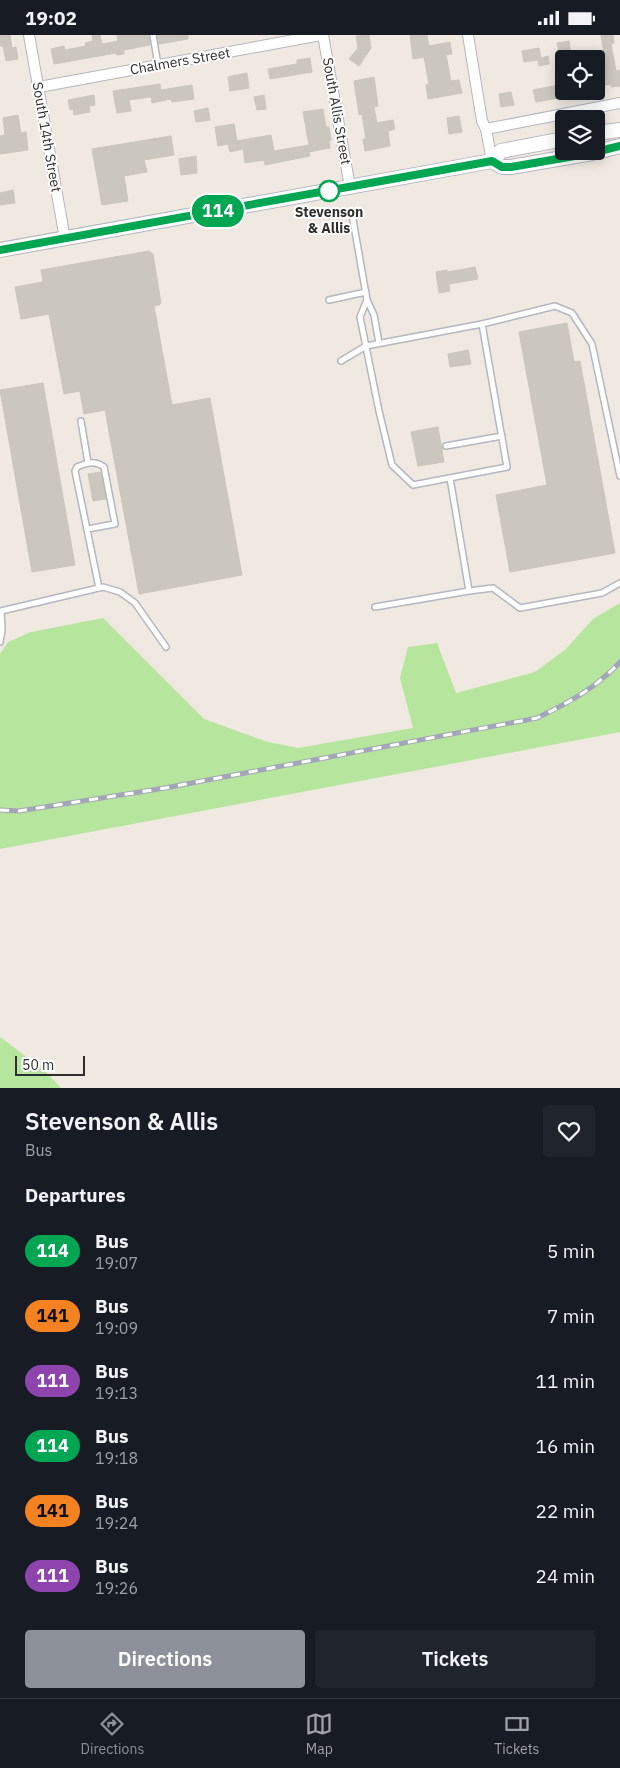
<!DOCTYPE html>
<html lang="en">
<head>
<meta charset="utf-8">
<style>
	body { margin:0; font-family:"IBM Plex Sans",sans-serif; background:#20242c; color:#f1f3f6; height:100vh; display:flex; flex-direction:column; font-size:19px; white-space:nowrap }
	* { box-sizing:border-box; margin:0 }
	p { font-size:16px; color:#9ea1a6 }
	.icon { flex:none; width:28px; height:28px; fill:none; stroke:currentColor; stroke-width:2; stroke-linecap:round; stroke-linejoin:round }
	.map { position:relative; height:1053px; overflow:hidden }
	.details { display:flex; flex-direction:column; background:#171b24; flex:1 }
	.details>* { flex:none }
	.badge { padding:0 10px; border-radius:16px; font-size:18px; line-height:32px }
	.tools { position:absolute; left:555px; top:15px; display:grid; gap:10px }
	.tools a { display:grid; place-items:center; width:50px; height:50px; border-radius:5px; background:#171b24; box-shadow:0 2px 12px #0003; font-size:25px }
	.scale { position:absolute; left:15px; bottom:12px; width:70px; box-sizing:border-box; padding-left:5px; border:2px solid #2e2e2e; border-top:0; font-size:14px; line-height:18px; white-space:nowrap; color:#2e2e2e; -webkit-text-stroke:4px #fff; paint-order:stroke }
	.map>.badge { position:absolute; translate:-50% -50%; box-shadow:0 0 0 2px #fff }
	h2 { padding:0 25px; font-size:19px; line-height:45px }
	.round { display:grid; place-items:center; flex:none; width:52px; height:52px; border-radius:5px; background:#20242c }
	.overview { display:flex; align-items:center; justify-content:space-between; height:85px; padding:0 25px }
	h1 { font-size:24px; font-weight:600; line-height:38px }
	.action { display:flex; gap:10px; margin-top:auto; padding:10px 25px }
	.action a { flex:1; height:58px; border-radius:5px; background:#8c9099; color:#fff; font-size:20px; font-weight:600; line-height:58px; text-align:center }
	.action a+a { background:#20242c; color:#f1f3f6 }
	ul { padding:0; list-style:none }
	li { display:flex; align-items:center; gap:15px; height:65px; padding:0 25px }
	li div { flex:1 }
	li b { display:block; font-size:19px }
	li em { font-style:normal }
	li .badge { min-width:55px; font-weight:700; text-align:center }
	.status { display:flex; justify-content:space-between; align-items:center; height:35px; padding:0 25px; background:#171b24; direction:ltr }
	.status svg { height:14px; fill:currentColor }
	.menu { display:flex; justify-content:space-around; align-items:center; height:70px; border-top:1px solid #363941; background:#171b24; font-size:14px; color:#9ea1a6 }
	.menu a { display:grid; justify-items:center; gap:2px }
	.menu .on { color:#8c9099 }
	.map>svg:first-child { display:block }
</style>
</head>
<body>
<div class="status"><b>19:02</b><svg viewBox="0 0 49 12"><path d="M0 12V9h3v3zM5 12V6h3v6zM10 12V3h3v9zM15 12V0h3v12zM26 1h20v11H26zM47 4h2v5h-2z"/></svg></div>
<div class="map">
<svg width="620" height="1053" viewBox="0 0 620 1053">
	<rect width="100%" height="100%" fill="#efe9e1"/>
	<g fill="#b6e59e">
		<path d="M 620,568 L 620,697 L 0,814 L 0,619 L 8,607 L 31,597 L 103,583 L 204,684 L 268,707 L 298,713 L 413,693 L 400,643 L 408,612 L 437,608 L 456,658 L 535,637 L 566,614 L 593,584 Z"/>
		<path d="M 0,1002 L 44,1035 L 61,1053 L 0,1053 Z"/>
	</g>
	<g fill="#cbc7bf" stroke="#cbc5ba">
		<path d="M 0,0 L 10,0 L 12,13 L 16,12 L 18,24 L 6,26 L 3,11 L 0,11 Z"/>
		<path d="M 92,0 L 100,0 L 102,9 L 118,6 L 117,0 L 149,0 L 150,10 L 124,15 L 124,19 L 117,20 L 116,18 L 54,29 L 51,14 L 64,11 L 65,15 L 86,11 L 85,8 L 93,6 Z"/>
		<path d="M 157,0 L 188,0 L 188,4 L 159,9 Z"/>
		<path d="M 369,0 L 371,13 L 359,31 L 349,24 L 358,13 L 356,1 Z"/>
		<path d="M 410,0 L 427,0 L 429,11 L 450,7 L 452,19 L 446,20 L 451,46 L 459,45 L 462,58 L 428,64 L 426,50 L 429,49 L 424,22 L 413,24 Z"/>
		<path d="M 601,0 L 613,0 L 614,8 L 611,9 L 616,36 L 620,35 L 620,51 L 611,52 L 611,49 L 596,52 L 596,40 L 601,39 L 597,20 L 604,19 Z"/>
		<path d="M 569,6 L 571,21 L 560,23 L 557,8 Z"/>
		<path d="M 539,13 L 541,23 L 548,21 L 549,29 L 539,31 L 538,25 L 524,27 L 522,16 Z"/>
		<path d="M 310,23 L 312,37 L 270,44 L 268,34 L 297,29 L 297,25 Z"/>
		<path d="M 247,38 L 249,53 L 230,56 L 228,42 Z"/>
		<path d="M 374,42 L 378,71 L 374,72 L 377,88 L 393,85 L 395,94 L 388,96 L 390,111 L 365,116 L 363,104 L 366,104 L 362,79 L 359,80 L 354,46 Z"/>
		<path d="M 160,49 L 161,55 L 192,50 L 194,64 L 172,67 L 171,64 L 152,68 L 151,62 L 129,65 L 131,76 L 117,78 L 113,56 Z"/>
		<path d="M 564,49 L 564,62 L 536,67 L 533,55 Z"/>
		<path d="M 511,57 L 514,70 L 501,72 L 499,59 Z"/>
		<path d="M 94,60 L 95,70 L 89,71 L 90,77 L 74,80 L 73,74 L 70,75 L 68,65 Z"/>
		<path d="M 264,60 L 266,74 L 257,75 L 254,62 Z"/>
		<path d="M 208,73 L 210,85 L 196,87 L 194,76 Z"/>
		<path d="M 323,74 L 326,92 L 329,92 L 331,105 L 324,107 L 329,106 L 330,113 L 309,117 L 310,121 L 265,130 L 264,125 L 245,128 L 243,114 L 230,117 L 228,109 L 218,111 L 215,92 L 234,89 L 237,106 L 271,100 L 274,116 L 309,110 L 303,77 Z"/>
		<path d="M 18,80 L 21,98 L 26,97 L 28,115 L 0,119 L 0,101 L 5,100 L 3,83 Z"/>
		<path d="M 459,81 L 462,97 L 449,99 L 447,83 Z"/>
		<path d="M 171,101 L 174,120 L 144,125 L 147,137 L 124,141 L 128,166 L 102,170 L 92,114 Z"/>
		<path d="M 196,121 L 197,138 L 181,140 L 179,124 Z"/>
		<path d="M 13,155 L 15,168 L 0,170 L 0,158 Z"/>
		<path d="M 149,216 L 153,219 L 161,268 L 159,270 L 154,271 L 172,370 L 210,363 L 242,540 L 139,559 L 105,375 L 84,379 L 80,356 L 64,359 L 49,279 L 21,284 L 15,252 L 43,247 L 41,235 Z"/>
		<path d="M 475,232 L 478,244 L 449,249 L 450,256 L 439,258 L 436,237 L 447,235 L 448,237 Z"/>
		<path d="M 567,288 L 574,327 L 580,326 L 615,518 L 510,537 L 496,460 L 547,450 L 519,297 Z"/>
		<path d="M 468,315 L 471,329 L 450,332 L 448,319 Z"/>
		<path d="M 43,348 L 75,530 L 32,537 L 0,355 Z"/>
		<path d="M 438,392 L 444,427 L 418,431 L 411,397 Z"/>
		<path d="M 101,437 L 106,464 L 93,466 L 88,439 Z"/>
	</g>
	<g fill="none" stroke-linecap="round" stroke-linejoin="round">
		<g stroke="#b4b7c1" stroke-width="8">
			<g id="service">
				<path d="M 153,0 L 158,30"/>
				<path d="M 329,265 L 366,257"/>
				<path d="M 367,265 L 374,280 L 379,308"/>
				<path d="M 482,289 L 555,271 L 572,278 L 592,309 L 620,441"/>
				<path d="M 341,326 L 366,311 L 482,289 L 507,432 L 413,450 L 392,430 L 379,376 L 360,282 L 367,265 L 353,185"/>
				<path d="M 81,386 L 88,428"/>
				<path d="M 446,411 L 502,401"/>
				<path d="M 87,494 L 115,489 L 104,432 C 95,425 86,428 77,432 L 75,436 L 99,553"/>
				<path d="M 469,556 L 493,553 L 520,573 L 602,558 L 620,548"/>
				<path d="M 375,572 L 469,556 L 450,443"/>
				<path d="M 0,607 L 2,595 L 1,576 L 103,552 L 120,557 L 135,568 L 166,612"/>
			</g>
		</g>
		<g stroke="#b4b7c1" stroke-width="12">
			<g id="minor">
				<path d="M 29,0 L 65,204"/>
				<path d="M 323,0 L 350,152"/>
				<path d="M 468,0 L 482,86 L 486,94 L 492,126"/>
				<path d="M 39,52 L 321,0"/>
				<path d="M 486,94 L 620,68"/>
			</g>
		</g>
		<g stroke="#b4b7c1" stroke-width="16">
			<g id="secondary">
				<path d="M 596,98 L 620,95"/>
				<path d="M 492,126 L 502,132 L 511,132 L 592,118 L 620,111"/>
				<path d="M 0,215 L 492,126 L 501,116 L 564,104"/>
			</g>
		</g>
		<use href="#service" stroke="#fff" stroke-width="5"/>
		<use href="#minor" stroke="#fff" stroke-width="10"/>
		<use href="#secondary" stroke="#fff" stroke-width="14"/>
		<g stroke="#a3a6b8" stroke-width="5">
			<path id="rail" d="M 0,775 L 19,776 L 165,753 L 537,683 C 568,668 596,653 620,627"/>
		</g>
		<use href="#rail" stroke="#fff" stroke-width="3" stroke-dasharray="9" stroke-linecap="butt"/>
	</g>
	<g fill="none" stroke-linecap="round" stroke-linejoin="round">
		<g stroke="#fff" stroke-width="11">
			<path id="line" d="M 0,215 L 492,126 L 502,132 L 511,132 L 592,118 L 620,111"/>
		</g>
		<use href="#line" stroke="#00a651" stroke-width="8"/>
	</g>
	<circle fill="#fff" stroke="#00a651" stroke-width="2.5" cx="329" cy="156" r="10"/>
	<g text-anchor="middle" stroke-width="4" stroke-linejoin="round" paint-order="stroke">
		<g font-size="14" fill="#2e2e2e" stroke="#fff">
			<text transform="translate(180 26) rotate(-10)" y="5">Chalmers Street</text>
			<text transform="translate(337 76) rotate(80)" y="5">South Allis Street</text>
			<text transform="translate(47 102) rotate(80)" y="5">South 14th Street</text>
		</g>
		<g font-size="14" font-weight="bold" fill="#2e2e2e" stroke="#fff">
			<text x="329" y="182">Stevenson<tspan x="329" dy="16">&amp; Allis</tspan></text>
		</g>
	</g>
</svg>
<div class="tools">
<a><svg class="icon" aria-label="locate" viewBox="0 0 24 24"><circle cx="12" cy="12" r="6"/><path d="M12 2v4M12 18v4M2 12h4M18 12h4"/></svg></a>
<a><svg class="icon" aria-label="layers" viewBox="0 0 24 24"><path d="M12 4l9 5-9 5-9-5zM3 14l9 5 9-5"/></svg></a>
</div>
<div class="scale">50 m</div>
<b class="badge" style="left:218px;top:176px;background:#00a651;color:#fff">114</b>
</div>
<section class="details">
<div class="overview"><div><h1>Stevenson &amp; Allis</h1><p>Bus</p></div><a class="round"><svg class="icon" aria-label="heart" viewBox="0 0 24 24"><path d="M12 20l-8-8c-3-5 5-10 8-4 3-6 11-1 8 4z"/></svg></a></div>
<h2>Departures</h2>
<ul>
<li><span class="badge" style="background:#00a651;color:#fff">114</span><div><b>Bus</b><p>19:07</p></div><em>5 min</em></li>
<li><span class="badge" style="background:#f58220;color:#111">141</span><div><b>Bus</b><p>19:09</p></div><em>7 min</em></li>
<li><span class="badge" style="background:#8e44ad;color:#fff">111</span><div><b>Bus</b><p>19:13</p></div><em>11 min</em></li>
<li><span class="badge" style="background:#00a651;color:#fff">114</span><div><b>Bus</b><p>19:18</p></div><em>16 min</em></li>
<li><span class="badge" style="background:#f58220;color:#111">141</span><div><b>Bus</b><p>19:24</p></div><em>22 min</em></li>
<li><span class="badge" style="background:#8e44ad;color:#fff">111</span><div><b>Bus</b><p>19:26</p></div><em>24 min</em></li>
</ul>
<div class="action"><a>Directions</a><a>Tickets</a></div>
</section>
<nav class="menu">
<a class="on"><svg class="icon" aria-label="directions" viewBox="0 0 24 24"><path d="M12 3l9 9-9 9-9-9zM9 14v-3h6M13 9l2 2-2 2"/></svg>Directions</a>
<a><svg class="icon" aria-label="map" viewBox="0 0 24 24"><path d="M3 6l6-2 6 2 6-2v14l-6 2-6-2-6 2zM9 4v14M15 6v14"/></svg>Map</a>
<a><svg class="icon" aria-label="tickets" viewBox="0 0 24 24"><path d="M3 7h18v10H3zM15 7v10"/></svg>Tickets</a>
</nav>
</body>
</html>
